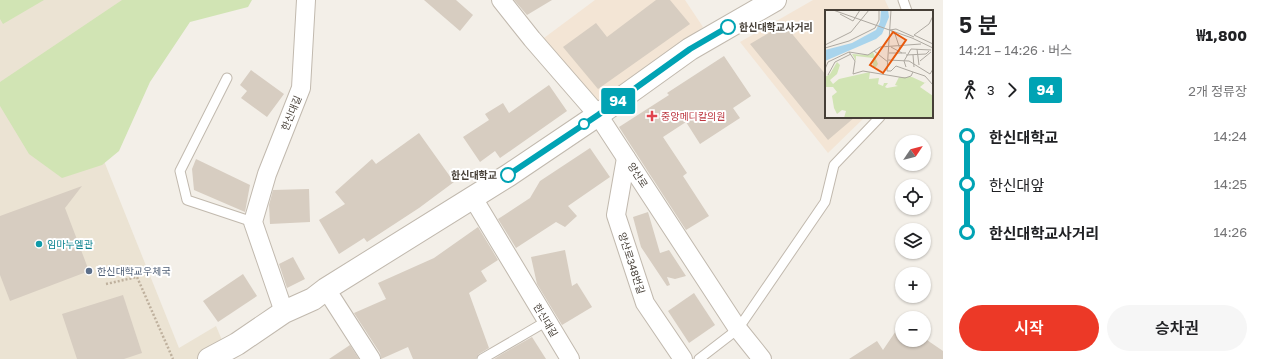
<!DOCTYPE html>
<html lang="ko">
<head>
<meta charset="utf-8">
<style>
	body { margin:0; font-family:"Golos Text","Noto Sans KR",sans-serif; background:#f6f6f6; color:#202124; height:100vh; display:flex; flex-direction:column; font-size:15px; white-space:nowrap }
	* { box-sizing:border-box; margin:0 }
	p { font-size:13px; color:#757577 }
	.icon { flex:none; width:22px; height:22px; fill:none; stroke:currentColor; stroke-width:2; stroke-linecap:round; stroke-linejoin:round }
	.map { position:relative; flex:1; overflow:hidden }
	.sheet { display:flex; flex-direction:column; background:#fff; width:320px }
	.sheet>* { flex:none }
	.badge { padding:0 8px; border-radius:3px; font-size:14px; line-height:26px }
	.needle { width:26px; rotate:55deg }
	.tools { position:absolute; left:895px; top:135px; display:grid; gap:8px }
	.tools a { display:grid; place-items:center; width:36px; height:36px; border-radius:50%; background:#fff; box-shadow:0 1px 3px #0004; font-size:20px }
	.map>.badge { position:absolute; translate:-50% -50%; box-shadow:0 0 0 2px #fff }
	.legs { display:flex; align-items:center; gap:6px; height:44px; padding:0 16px; font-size:13px }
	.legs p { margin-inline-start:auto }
	.summary { display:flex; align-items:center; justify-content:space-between; height:68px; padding:0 16px }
	h1 { font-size:22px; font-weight:600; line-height:30px }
	.button { display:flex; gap:8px; margin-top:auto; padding:8px 16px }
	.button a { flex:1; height:46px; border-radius:24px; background:#ec3927; color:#fff; font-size:16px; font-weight:600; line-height:46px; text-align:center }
	.button a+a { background:#f6f6f6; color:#202124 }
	ul { padding:0 16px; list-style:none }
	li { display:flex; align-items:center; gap:14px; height:48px; font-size:15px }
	li i { display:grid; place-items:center; width:6px; height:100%; margin:0 5px; background:currentColor }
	li i::after { content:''; width:10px; height:10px; margin:-5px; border:3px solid; border-radius:50%; background:#fff }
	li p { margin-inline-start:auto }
	li:first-child i { background:linear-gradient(#0000 50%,currentColor 0) }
	li:last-child i { background:linear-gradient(currentColor 50%,#0000 0) }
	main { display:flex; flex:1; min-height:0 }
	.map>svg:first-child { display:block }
</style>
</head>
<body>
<main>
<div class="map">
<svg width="943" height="359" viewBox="0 0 943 359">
	<rect width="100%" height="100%" fill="#f3efe8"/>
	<g fill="#f3e5d5">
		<path d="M 595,0 L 685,0 L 703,27 L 594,105 L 540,41 Z"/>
		<path d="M 813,0 L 885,0 L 890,11 L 826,11 L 826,117 L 865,117 L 828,153 L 740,42 Z"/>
	</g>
	<path fill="#ebe3d3" d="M 0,0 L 171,0 L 104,161 L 179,348 L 216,326 L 230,359 L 0,359 Z"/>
	<g fill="#d1e4b4">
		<path d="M 0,0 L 44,0 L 3,24 L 0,19 Z"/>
		<path d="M 122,0 L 252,0 L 248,7 L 190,22 L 150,82 L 119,151 L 102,165 L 62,178 L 29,154 L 0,106 L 0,82 Z"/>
	</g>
	<g fill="#d7cdc1">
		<path d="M 424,0 L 456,0 L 473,15 L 460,31 Z"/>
		<path d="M 514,0 L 552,0 L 527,15 Z"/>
		<path d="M 656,0 L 670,0 L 690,24 L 598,89 L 563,47 L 596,23 L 607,37 Z"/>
		<path d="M 784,24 L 826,75 L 826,117 L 855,117 L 828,140 L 750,44 Z"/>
		<path d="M 724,56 L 751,96 L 733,108 L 740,118 L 700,144 L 686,122 L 663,137 L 687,173 L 683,176 L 709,216 L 686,230 L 619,127 L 669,95 L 667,93 Z"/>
		<path d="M 251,70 L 284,94 L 267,117 L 241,98 L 247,91 L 240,85 Z"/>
		<path d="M 549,85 L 567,111 L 500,158 L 495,151 L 480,162 L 463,137 L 489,120 L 485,114 L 503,103 L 509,113 Z"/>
		<path d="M 419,133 L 454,182 L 419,208 L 367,242 L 364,238 L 339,254 L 319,220 L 345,204 L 335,192 L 372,159 L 376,164 Z"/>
		<path d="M 590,148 L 610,177 L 568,206 L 577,216 L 565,227 L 556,222 L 516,248 L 498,219 L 530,198 L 540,181 Z"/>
		<path d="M 196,159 L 250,185 L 245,212 L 194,190 L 192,169 Z"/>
		<path d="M 82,186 L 65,208 L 89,271 L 10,301 L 0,275 L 0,216 Z"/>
		<path d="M 309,189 L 310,222 L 270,224 L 269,205 L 273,190 Z"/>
		<path d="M 648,212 L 660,253 L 669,250 L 686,276 L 675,279 L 667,277 L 670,285 L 667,286 L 641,247 L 633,217 Z"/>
		<path d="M 478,227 L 498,260 L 481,271 L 487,281 L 469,293 L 489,348 L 479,354 L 476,359 L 413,359 L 408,347 L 381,359 L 380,353 L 354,313 L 386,299 L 378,283 L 434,258 Z"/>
		<path d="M 565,250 L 572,286 L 577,283 L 592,307 L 562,325 L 537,284 L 531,257 Z"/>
		<path d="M 293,257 L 305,279 L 287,288 L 279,264 Z"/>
		<path d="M 243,274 L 257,296 L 218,322 L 203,301 Z"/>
		<path d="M 694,293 L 715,325 L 689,343 L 668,311 Z"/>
		<path d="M 123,295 L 142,353 L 124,359 L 77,359 L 62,314 Z"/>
		<path d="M 902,322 L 902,340 L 924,340 L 924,338 L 943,351 L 943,359 L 849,359 L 877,341 L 883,350 Z"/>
		<path d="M 532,337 L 546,359 L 494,359 L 502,354 Z"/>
		<path d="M 350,345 L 359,359 L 329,359 Z"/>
	</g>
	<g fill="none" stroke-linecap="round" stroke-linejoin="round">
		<g stroke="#c1b9ae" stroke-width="11">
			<g id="service">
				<path d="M 903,0 L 907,11"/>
				<path d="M 227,78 L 180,171 L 187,200 L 253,222"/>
				<path d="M 482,359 L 547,321"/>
				<path d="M 699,359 L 738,329 L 825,202 L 834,165 L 880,117"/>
			</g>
		</g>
		<g stroke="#c1b9ae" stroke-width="20">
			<g id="minor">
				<path d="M 501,0 L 532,39 L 598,115 L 738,329 L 762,359"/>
				<path d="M 626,158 L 616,215 L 645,303 L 683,359"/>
				<path d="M 473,198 L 570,359"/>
				<path d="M 326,289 L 371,359"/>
				<path d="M 284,312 L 253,222 L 267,174 L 301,88 L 306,0"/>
			</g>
		</g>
		<g stroke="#c1b9ae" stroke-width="24">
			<path id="tertiary" d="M 209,359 L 237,344 L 284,312 L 313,299 L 326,289 L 509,175 L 598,115 L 690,49 L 775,0"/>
		</g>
		<path stroke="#bfb19e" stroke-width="2.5" stroke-dasharray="2 2" stroke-linecap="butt" d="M 106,284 L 137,277 L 173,359"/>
		<use href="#service" stroke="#fff" stroke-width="9"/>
		<use href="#minor" stroke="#fff" stroke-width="18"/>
		<use href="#tertiary" stroke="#fff" stroke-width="22"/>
	</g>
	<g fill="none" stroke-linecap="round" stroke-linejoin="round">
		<g stroke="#fff" stroke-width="9">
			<path id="line-1" d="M 508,175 L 598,115 L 690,49 L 728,27"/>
		</g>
		<use href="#line-1" stroke="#00a3b4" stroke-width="6"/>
	</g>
	<g fill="#fff" stroke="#00a3b4" stroke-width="2">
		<circle cx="728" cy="27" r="7"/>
		<circle cx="584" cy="124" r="5"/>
		<circle cx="508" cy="175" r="7"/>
	</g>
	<path fill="#e0444e" stroke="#fff" stroke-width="1.5" d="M650 110h4v4h4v4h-4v4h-4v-4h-4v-4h4z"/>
	<circle fill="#0f9aa8" stroke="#fff" stroke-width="1.5" cx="39" cy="244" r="4"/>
	<circle fill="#5c6f8a" stroke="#fff" stroke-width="1.5" cx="89" cy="271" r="4"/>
	<g text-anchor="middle" stroke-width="4" stroke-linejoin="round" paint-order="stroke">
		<g font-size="10" font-weight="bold" fill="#463f37" stroke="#fff" text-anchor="start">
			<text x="739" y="31">한신대학교사거리</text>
			<text x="497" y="179" text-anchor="end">한신대학교</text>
		</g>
		<g font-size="10" fill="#463f37" stroke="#fff">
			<text transform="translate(291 113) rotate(-68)" y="4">한신대길</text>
			<text transform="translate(638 175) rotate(57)" y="4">양산로</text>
			<text transform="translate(632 263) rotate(72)" y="4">양산로348번길</text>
			<text transform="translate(546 320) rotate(59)" y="4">한신대길</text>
		</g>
		<g font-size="10" fill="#be3a42" stroke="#fff" text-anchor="start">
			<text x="661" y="120">중앙메디칼의원</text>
		</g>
		<g font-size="10" fill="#0d838f" stroke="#fff" text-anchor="start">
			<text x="47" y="248">임마누엘관</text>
		</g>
		<g font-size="10" fill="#4e5e75" stroke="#fff" text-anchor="start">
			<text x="97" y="275">한신대학교우체국</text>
		</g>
	</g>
	<g transform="translate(825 10)">
		<rect width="108" height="108" fill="#f3efe8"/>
		<path d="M 48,42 L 53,54 L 51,57 L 48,57 L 48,48 L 31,46 L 31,51 L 27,44 L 43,45 ZM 12,52 L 15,55 L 12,64 L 5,70 L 8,74 L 14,69 L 45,62 L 44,69 L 54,68 L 53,74 L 58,76 L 59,73 L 63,73 L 60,77 L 62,78 L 73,76 L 70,75 L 74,67 L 87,67 L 100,73 L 102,71 L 95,77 L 108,86 L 108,108 L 19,108 L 21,101 L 17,100 L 12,104 L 9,98 L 7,86 L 12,82 L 8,77 L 0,77 L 0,67 L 5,64 Z" fill="#d1e4b4"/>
		<path d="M 56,0 L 63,0 L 64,7 L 57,24 L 51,29 L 0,51 L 0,40 L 27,33 L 51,20 L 55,12 Z" fill="#a9d4ec"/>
		<path fill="none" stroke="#aea9a1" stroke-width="1" d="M 8,0 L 87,28 L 108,38M 15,4 L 28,11 L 35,0M 65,20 L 70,24 L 75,39M 65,20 L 71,19 L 89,27M 89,25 L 108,34M 89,25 L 104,14 L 108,6M 0,35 L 26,22 L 44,0M 66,37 L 77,43M 0,38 L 24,31 L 50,18 L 54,10 L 54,0M 92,39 L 94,55M 49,41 L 63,52M 24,42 L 30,51 L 28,64 L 38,61 L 80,68 L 86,66 L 88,62 L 71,56 L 66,61 L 62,61M 64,43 L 81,43M 81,45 L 101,44 L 104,41M 88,45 L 89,57M 63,50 L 84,51 L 105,64 L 108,59M 95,51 L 106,42M 81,57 L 79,51 L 86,39 L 106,40M 0,59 L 3,52 L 24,42 L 43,45 L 55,37 L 96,34M 62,61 L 66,0M 88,62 L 100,66 L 108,75M 3,65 L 10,52 L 26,44"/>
		<path fill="#e8590c" fill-opacity="0.15" stroke="#e8590c" stroke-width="2" d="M 68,22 L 81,30 L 58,63 L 45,55 Z"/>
		<rect width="108" height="108" fill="none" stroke="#463f37" stroke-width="2"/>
	</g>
</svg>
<div class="tools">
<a><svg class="needle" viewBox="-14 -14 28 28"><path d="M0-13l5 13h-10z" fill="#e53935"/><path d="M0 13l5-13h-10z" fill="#757577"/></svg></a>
<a><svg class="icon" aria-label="locate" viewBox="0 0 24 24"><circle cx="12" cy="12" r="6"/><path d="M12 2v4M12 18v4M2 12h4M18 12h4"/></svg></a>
<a><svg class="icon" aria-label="layers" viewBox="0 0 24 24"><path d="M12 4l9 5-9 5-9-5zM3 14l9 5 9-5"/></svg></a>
<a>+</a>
<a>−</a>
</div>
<b class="badge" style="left:618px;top:101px;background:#00a3b4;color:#fff">94</b>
</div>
<section class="sheet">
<div class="summary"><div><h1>5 분</h1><p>14:21 – 14:26 · 버스</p></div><b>₩1,800</b></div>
<div class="legs"><svg class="icon" aria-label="walk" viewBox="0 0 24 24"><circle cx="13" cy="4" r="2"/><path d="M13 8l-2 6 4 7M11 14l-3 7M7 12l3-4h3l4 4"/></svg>3<svg class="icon" aria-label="forward" viewBox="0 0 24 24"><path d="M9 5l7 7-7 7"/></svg><b class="badge" style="background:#00a3b4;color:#fff">94</b><p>2개 정류장</p></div>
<ul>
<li><i style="color:#00a3b4"></i><b>한신대학교</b><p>14:24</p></li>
<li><i style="color:#00a3b4"></i><span>한신대앞</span><p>14:25</p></li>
<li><i style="color:#00a3b4"></i><b>한신대학교사거리</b><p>14:26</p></li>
</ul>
<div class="button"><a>시작</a><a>승차권</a></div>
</section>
</main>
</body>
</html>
